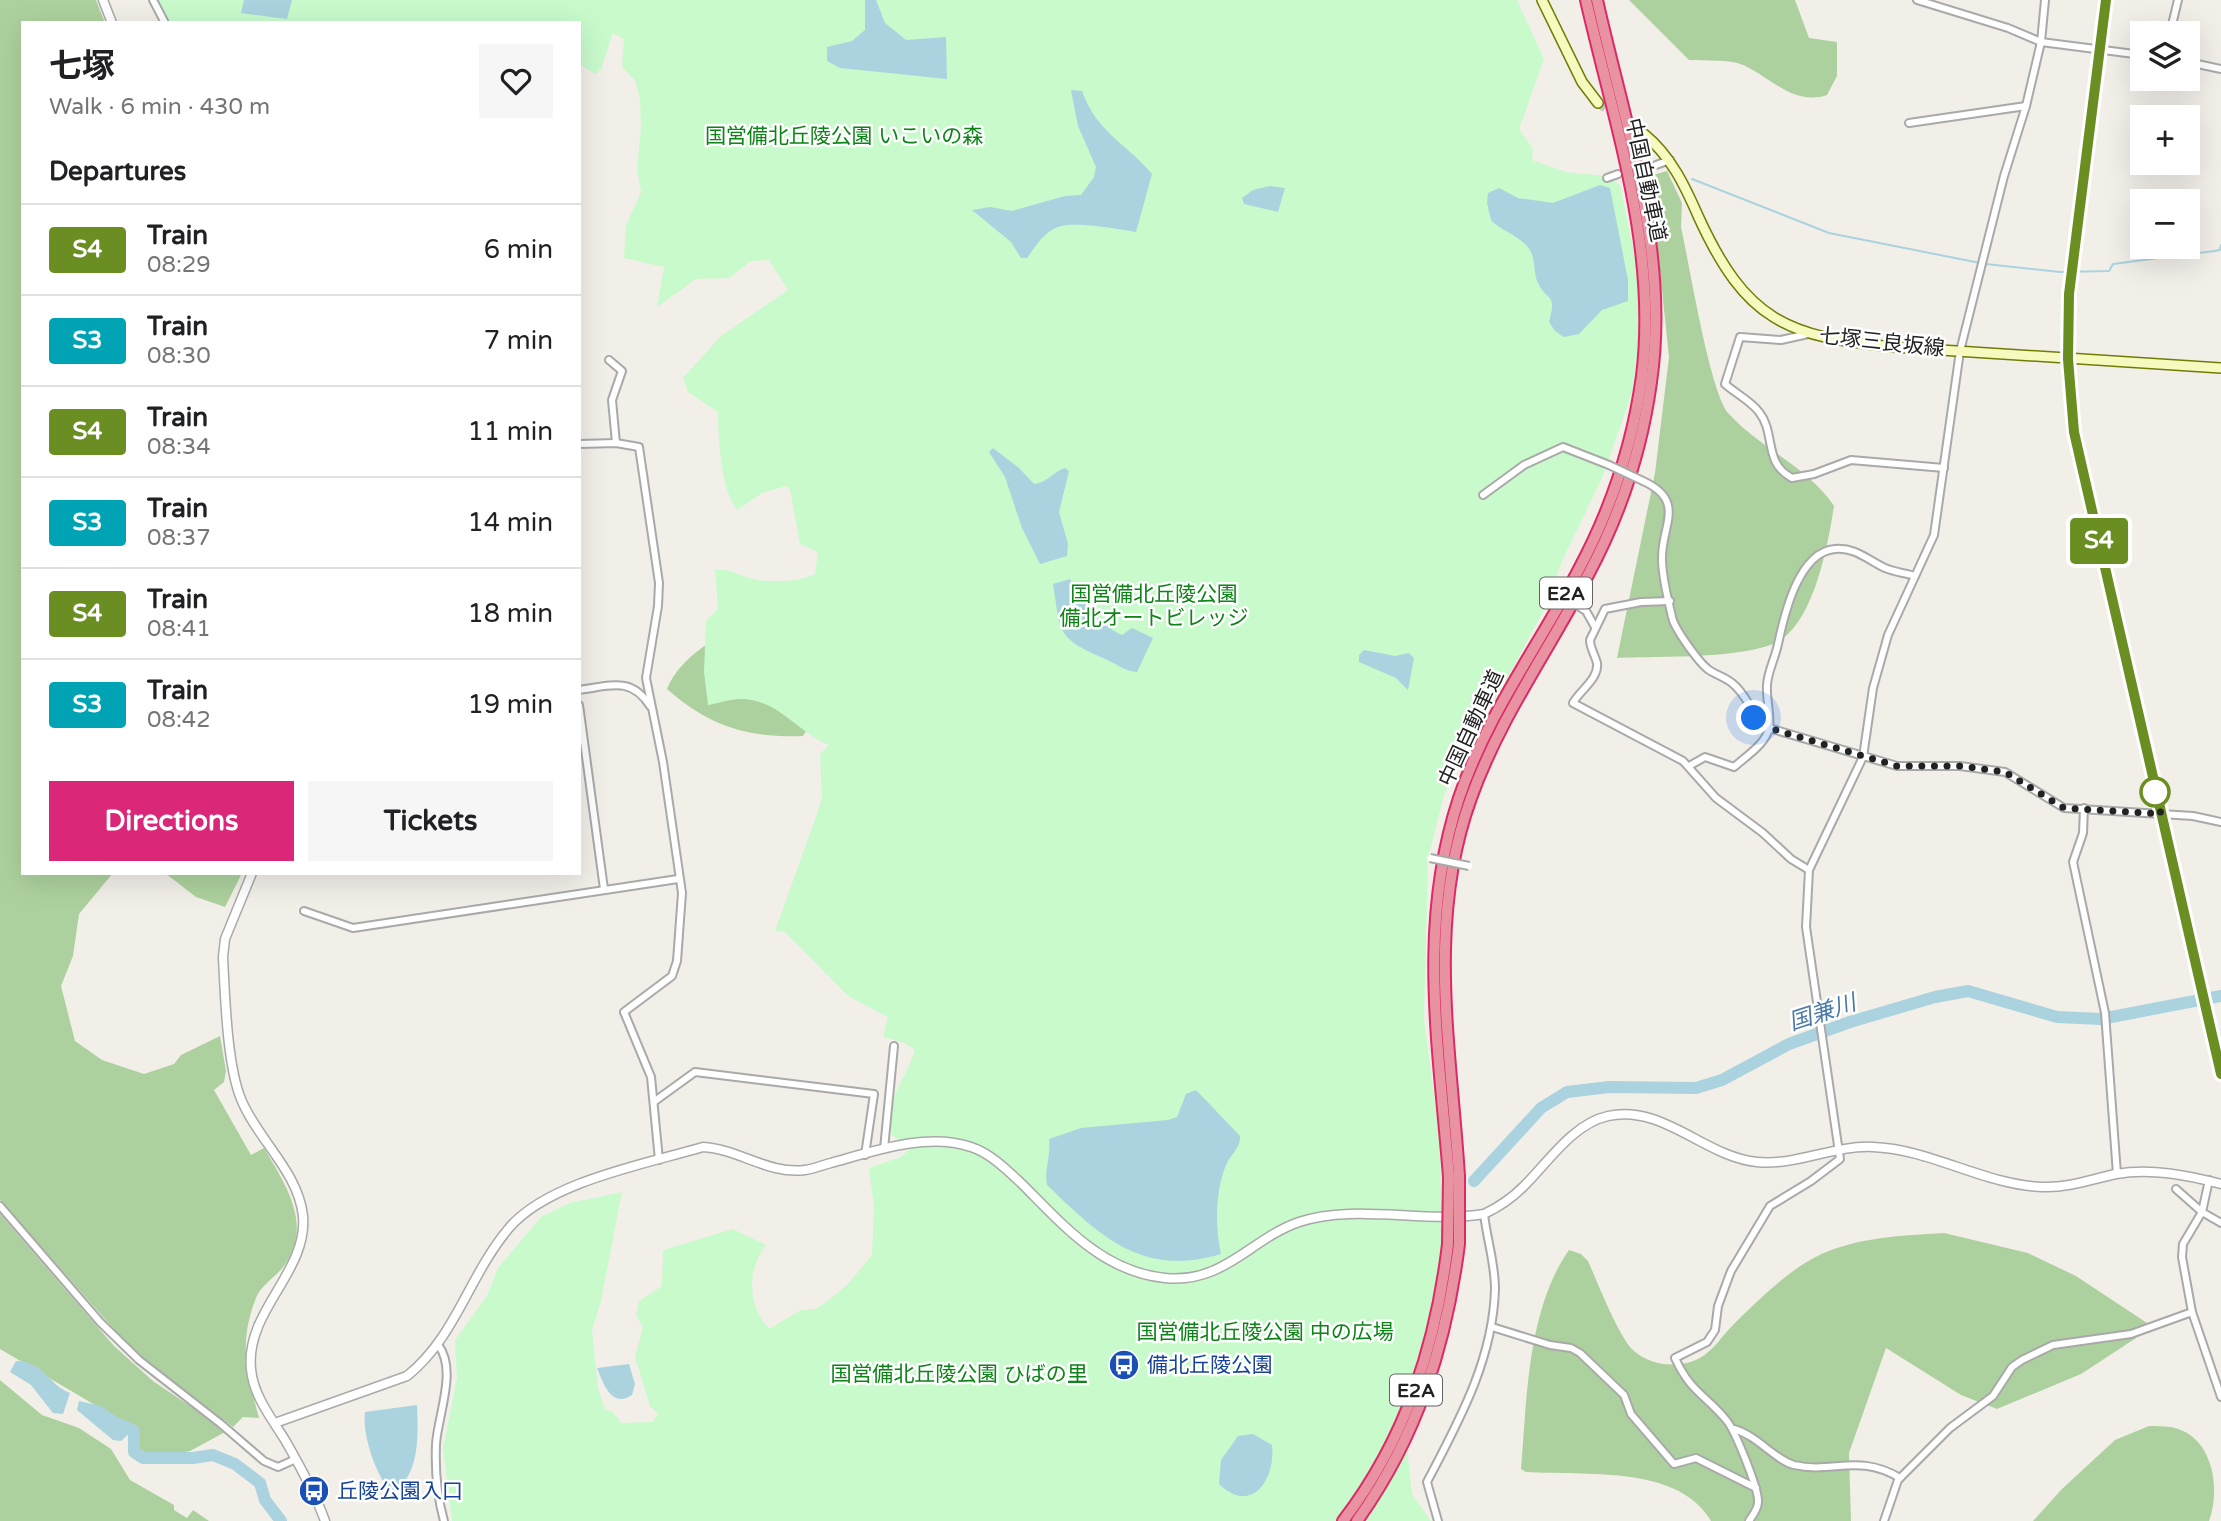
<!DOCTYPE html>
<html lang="en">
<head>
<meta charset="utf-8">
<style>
	body { margin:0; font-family:"Varela Round","Noto Sans JP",sans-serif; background:#f6f6f6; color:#202124; height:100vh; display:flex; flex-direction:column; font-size:26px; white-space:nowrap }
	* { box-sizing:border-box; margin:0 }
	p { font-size:23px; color:#757577 }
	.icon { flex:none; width:38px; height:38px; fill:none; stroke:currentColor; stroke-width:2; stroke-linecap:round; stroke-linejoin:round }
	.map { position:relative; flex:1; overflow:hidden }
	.drawer { position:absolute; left:21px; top:21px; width:560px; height:854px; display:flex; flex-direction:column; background:#fff; border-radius:0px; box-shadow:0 7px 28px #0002 }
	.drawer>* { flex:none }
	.badge { padding:0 14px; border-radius:5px; font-size:24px; line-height:46px }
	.fabs { position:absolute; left:2130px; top:21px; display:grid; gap:14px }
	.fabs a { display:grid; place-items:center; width:70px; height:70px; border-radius:0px; background:#fff; box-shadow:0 7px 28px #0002; font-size:35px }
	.you { position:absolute; width:35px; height:35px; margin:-18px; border:5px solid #fff; border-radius:50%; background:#1a73e8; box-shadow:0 0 0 10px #1a73e833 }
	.map>.badge { position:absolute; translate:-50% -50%; box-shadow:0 0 0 4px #fff }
	h2 { padding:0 28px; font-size:26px; line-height:63px }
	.round { display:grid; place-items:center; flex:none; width:74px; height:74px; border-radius:0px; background:#f6f6f6 }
	.headline { display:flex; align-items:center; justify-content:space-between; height:119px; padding:0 28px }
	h1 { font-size:33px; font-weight:700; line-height:52px }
	.cta { display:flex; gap:14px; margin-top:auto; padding:14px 28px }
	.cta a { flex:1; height:80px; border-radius:0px; background:#db2777; color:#fff; font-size:28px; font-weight:700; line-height:80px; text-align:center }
	.cta a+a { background:#f6f6f6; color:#202124 }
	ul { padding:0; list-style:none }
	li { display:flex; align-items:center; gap:21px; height:91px; padding:0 28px; border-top:2px solid #e0e0e0 }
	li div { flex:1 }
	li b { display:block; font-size:26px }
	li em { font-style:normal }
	li .badge { min-width:77px; font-weight:700; text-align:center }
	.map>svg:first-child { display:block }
</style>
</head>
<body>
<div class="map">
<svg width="2221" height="1521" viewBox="0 0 2221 1521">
	<rect width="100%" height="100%" fill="#f2efe9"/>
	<g fill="#add19e">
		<path d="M 0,0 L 96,0 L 105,23 L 23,23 L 23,873 L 113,873 L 79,914 L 73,956 L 61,986 L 75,1041 L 102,1060 L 144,1074 L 174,1064 L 181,1055 L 220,1036 L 226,1071 L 224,1082 L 214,1090 L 251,1155 L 264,1148 C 285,1184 314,1225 284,1266 C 276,1277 261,1285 256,1298 C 238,1344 247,1373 259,1418 L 243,1417 L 233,1427 L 147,1362 L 118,1334 L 0,1200 Z"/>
		<path d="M 1629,0 L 1795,0 L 1809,38 L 1837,42 L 1837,76 L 1827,95 C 1793,106 1772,78 1743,65 C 1729,59 1705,61 1689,60 Z"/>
		<path d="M 1667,171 L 1682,203 L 1681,227 C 1689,262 1710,394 1729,414 C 1760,448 1809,468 1834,506 C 1828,544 1815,616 1782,639 C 1753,660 1655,656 1617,658 L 1655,473 L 1669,357 L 1650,176 Z"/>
		<path d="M 747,620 L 808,728 L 803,736 C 747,738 709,726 667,689 C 681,655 717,638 747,620 Z"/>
		<path d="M 165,873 L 242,873 L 225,907 L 196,897 Z"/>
		<path d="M 0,1214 L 114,1346 L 153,1381 L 227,1431 L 190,1451 L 152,1458 L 135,1446 L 134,1428 L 0,1349 Z"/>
		<path d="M 1944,1233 L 2028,1253 L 2076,1276 L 2153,1327 L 2081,1374 L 1997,1409 L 1961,1395 L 1886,1348 L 1849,1453 L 1851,1521 L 1711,1521 C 1678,1464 1584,1476 1526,1472 L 1521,1469 C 1527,1399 1527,1310 1569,1250 L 1581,1254 L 1588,1261 C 1600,1288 1611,1318 1627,1343 C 1642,1366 1681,1371 1703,1356 C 1714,1349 1723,1335 1733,1325 C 1752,1306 1782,1277 1805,1263 C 1847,1237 1897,1236 1944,1233 Z"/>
		<path d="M 0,1380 L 42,1415 L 79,1428 L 111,1449 L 130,1480 L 174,1505 L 174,1510 L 187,1518 L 193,1510 L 209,1521 L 0,1521 Z"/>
		<path d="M 2149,1426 C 2156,1426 2164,1426 2171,1427 C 2213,1435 2221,1488 2209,1521 L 2033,1521 L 2062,1489 L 2115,1440 Z"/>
	</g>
	<path fill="#c8facc" d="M 149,0 L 1517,0 L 1544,59 L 1519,129 L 1533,149 L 1532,160 L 1566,172 L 1605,176 L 1620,185 L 1636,263 L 1641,323 L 1632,393 L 1602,478 L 1563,559 L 1545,608 L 1506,681 L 1464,748 L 1444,795 L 1428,858 L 1424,1018 L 1440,1142 L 1443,1243 L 1437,1288 L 1422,1355 L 1403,1408 L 1412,1494 L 1431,1521 L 452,1521 L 443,1448 L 457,1378 L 455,1340 L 487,1296 L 498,1268 L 541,1217 L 570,1203 L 622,1192 L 601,1301 L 592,1330 L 598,1388 L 605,1410 L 613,1412 L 621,1423 L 653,1422 L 658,1414 L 650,1406 L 635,1357 L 643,1327 L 636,1315 L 639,1301 L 662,1286 L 663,1250 L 733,1229 L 766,1245 C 747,1270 747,1304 769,1329 L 801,1310 L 815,1309 L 825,1303 L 848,1284 L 872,1255 L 874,1207 L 869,1168 L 901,1157 L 919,1140 L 902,1142 L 892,1135 C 885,1096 905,1082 915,1050 L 905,1043 L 883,1037 L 888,1017 L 848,996 L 785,932 L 775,931 L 818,811 L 822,797 L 820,754 L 829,745 C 798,733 778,699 741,699 C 731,699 719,703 708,705 L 704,672 L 706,621 L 718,609 L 715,570 C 732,568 742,578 758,580 C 774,582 801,582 815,574 L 818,552 L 800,544 L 790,489 L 786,486 L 762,493 L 737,510 C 721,490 718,438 718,412 L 688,392 L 683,378 L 721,336 L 788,290 L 769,260 L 751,261 L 729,278 L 696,279 L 657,307 L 664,267 L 624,258 L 626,226 L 641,192 L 637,169 L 641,129 L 640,99 L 635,80 L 622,67 L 624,39 L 613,33 L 601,69 L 595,74 L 579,64 L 579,23 L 161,23 Z"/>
	<g fill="#aad3df">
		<path d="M 244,0 L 292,0 L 287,19 L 241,13 Z"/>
		<path d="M 865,0 L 876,0 L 885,23 L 906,40 L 946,37 L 947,79 L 840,68 L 827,61 L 827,47 L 852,41 L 865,30 Z"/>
		<path d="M 1071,90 L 1082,91 C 1097,133 1125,142 1152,174 L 1136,232 C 1117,229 1075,221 1058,227 C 1045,231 1035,247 1027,258 L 1021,258 L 1011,242 L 972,210 L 990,207 L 1012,211 L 1065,196 L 1081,195 L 1094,177 L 1096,167 L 1078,126 Z"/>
		<path d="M 1600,185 L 1610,188 L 1628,280 L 1628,301 L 1602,310 L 1579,334 L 1564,337 L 1555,331 L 1549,322 C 1557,292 1548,303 1538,283 C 1533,273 1536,260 1530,250 C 1520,235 1502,232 1491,220 L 1487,203 L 1488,193 L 1499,188 L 1518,198 L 1553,203 Z"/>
		<path d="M 1270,186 L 1285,188 L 1278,212 L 1244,204 L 1242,198 L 1253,190 Z"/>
		<path d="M 993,448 L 1019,468 L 1034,484 C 1047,483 1053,472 1065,468 L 1069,471 L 1059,512 L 1068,544 L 1067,556 L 1040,564 L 1022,528 L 1005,477 L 989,452 Z"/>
		<path d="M 1070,579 C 1082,603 1097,623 1122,635 L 1132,628 L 1153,638 L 1137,672 C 1123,671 1116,663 1103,658 C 1055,637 1061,632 1053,584 Z"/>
		<path d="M 1364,650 L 1395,656 L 1409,653 L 1414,658 L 1408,690 L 1396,678 L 1359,662 L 1359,655 Z"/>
		<path d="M 1196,1090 L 1240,1136 C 1241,1148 1230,1155 1226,1165 C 1215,1192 1215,1227 1221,1254 C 1142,1278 1100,1236 1047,1185 C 1044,1170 1051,1157 1049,1139 L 1081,1128 L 1168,1120 L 1177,1117 L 1186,1094 Z"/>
		<path d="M 16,1361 C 46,1362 48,1385 70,1393 L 63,1414 L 53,1413 L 31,1385 L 10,1372 Z"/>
		<path d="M 629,1364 L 635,1384 L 632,1395 C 611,1409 603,1382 597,1368 Z"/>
		<path d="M 79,1401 L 101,1406 L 134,1429 L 121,1441 L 113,1440 L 77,1410 Z"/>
		<path d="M 417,1405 C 418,1436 420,1467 398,1490 L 389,1490 C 375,1472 362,1434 365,1412 Z"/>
		<path d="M 1253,1434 L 1272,1445 C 1276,1478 1252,1516 1219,1484 L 1221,1460 L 1238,1436 Z"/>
	</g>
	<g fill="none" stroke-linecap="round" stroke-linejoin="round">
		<g stroke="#aad3df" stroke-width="2">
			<path d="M 1692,179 L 1829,233 L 1980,263"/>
			<path d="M 1986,264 L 2060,272 L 2109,271 L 2113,264 L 2214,251 L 2220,250 L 2221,245"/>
		</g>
		<g stroke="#aad3df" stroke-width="12">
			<path d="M 1474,1181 L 1541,1108 L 1567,1092 L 1609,1087 L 1696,1088 L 1722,1080 L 1789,1044 L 1850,1022 L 1935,997 L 1968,991 L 2057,1017 L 2101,1019 L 2221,996"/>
			<path d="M 119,1424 L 134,1431 L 134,1452 L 143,1458 L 193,1458 L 213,1455 L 235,1464 L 260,1483 L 265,1500 L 281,1521"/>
		</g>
		<path stroke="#c8c6c1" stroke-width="6" stroke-dasharray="6 3" stroke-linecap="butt" d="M 1618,174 L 1656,165"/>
		<path stroke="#c8c6c1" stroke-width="9" stroke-dasharray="9 4.5" stroke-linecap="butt" d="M 1598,103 L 1644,134"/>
		<g stroke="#a9a9a9" stroke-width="10">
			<g id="minor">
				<path d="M 153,0 L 165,23"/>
				<path d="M 1917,0 L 2008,28 L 2041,42 L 2142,55"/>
				<path d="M 2170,33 L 2178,0"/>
				<path d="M 2188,62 L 2221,69"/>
				<path d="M 1909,123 L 2026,106"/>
				<path d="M 1656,165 L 1670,160"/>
				<path d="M 1607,178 L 1618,174"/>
				<path d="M 1808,334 L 1781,340 L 1740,337 L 1725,384 C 1735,393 1751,401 1759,412 C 1776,433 1763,463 1792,478 L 1814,474 L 1851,460 L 1944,468"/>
				<path d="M 609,360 L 622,371 L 612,400 L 616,443"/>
				<path d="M 579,444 L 616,443 L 639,447 L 659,583 L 658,606 L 646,678 L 663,762 L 682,893 L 677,961 L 672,976 L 624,1012 L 651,1077 L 659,1160"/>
				<path d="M 1643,481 C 1687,501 1661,526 1662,559 C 1662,578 1668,599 1672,617 C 1674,628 1699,663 1709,670 C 1716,675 1725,677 1732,683 C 1749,696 1749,714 1769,728 L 1897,766 L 1960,766 L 2005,772 L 2064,808 L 2193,816 L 2221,822"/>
				<path d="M 1483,495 L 1524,465 L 1563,447 L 1609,465"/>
				<path d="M 1670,601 L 1641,602 L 1605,609 L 1590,640 C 1590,648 1595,655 1597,663 C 1599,679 1580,690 1573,703 L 1683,761 L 1716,798 L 1763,833 L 1791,859 L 1809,870"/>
				<path d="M 1586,611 L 1595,627"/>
				<path d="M 579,690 C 610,686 631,676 650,706"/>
				<path d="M 579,705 L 604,889"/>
				<path d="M 1689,766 L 1705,757 L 1734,767 C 1745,757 1766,744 1769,728 C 1771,715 1766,699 1767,685 C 1768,670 1775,659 1778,644 C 1784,616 1798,552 1835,549 C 1855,547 1868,560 1885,568 C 1894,572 1905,573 1915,576"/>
				<path d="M 2084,808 L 2083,833 L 2073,862 L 2105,1013 L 2117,1174"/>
				<path d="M 304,911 L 353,928 L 678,879"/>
				<path d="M 655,1101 L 695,1072 L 874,1094 L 865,1155"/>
				<path d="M 884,1149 L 894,1046"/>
				<path d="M 2209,1180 L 2202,1212 L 2183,1244 L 2182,1257 L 2192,1312 L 2221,1397"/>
				<path d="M 2176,1189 L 2202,1212 L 2221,1223"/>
				<path d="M 0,1206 L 100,1322 L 139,1360 L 221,1424 L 264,1461 L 278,1467 L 296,1459"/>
				<path d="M 1492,1327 L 1550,1345 L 1571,1348 L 1580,1353 L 1624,1395 L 1631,1414 L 1674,1464 L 1696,1458 L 1756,1488"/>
				<path d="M 439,1346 C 457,1371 438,1415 436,1444 C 435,1469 437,1496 444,1521"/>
				<path d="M 1734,1429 C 1758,1436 1775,1460 1794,1465 C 1833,1474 1858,1453 1900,1478"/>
				<path d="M 1438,1521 L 1427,1482 C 1459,1421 1493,1360 1495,1289 C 1495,1263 1487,1240 1484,1214"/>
				<path d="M 1749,1521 C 1753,1515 1758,1509 1758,1502 C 1759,1489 1735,1431 1727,1421 C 1706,1395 1691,1393 1675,1358 L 1707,1342 L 1715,1330 L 1718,1306 L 1731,1271 L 1770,1206 L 1811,1181 L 1840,1159 L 1806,927 L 1809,870 L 1863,757 L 1873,688 L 1888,635 L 1934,535 L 1960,351 L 2004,176 L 2026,106 L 2041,42 L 2045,0"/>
				<path d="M 1884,1521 L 1898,1480 L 1950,1428 L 1993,1396 L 2012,1367 L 2022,1360 L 2053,1345 L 2131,1334 L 2192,1312"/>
			</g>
		</g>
		<g stroke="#a9a9a9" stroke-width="11">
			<g id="tertiary">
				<path d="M 103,0 L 112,23"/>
				<path d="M 252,873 L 225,939 L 223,957 C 225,996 227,1065 241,1099 C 257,1139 298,1171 303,1216 C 308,1272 245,1311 251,1369 C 253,1395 272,1419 285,1440 C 300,1466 315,1493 325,1521"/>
				<path d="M 275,1423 L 407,1376 C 456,1337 469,1275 509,1228 C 548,1182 645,1164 703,1147 C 739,1149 769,1175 805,1170 C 814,1169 822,1165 831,1163 C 874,1151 927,1132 971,1147 C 990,1153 1007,1170 1022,1184 C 1063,1225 1103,1272 1165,1278 C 1224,1284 1250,1239 1299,1222 C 1355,1203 1425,1224 1484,1214 C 1499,1207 1511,1199 1523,1187 C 1547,1164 1572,1124 1608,1116 C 1663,1104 1705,1157 1757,1162 C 1797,1166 1833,1145 1873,1147 C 1931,1149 1984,1185 2043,1187 C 2068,1188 2092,1179 2116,1174 C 2151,1168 2187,1175 2221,1184"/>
			</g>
		</g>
		<g stroke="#707d05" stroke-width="12">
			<g id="secondary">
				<path d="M 1542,0 L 1582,82 L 1598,103"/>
				<path d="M 1644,134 C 1671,156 1685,186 1699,218 C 1746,320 1786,337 1894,347 L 2221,368"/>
			</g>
		</g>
		<g stroke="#dc2a67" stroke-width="14">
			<g id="motorway">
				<path d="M 1459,1176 C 1451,1049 1426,921 1471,798 C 1500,717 1549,650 1588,575 C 1620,515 1642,449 1651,382 C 1670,253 1625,125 1597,0"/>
				<path d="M 1449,1177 C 1439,1047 1417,925 1459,798 C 1487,714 1539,646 1579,569 C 1611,509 1633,443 1642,376 C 1658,248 1614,123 1586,0"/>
				<path d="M 1343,1521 C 1406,1439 1436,1345 1448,1244"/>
				<path d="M 1357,1521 C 1417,1437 1446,1346 1459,1244"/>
			</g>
		</g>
		<use href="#minor" stroke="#fff" stroke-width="6"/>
		<use href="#tertiary" stroke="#fff" stroke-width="8"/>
		<use href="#secondary" stroke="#f7fabf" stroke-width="9"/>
		<use href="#motorway" stroke="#e892a2" stroke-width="10"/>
		<path stroke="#707070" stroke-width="2" stroke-dasharray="14 14" stroke-linecap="butt" d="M 2106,0 L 2069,294 L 2068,359 L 2074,432 L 2221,1074"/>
		<g stroke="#a9a9a9" stroke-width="10" stroke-linecap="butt">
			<g id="minor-bridge">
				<path d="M 1609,465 L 1643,481"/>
				<path d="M 1552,590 L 1586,611"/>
				<path d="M 1430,858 L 1469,866"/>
			</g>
		</g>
		<g stroke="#dc2a67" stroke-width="14" stroke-linecap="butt">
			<g id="motorway-bridge">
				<path d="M 1448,1244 L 1449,1177"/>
				<path d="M 1459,1244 L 1459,1176"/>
			</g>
		</g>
		<use href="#minor-bridge" stroke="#fff" stroke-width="6"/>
		<use href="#motorway-bridge" stroke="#e892a2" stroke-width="10"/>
	</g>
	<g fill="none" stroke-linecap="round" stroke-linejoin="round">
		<g stroke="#fff" stroke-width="16">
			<path id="line" d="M 2106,0 L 2069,294 L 2068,359 L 2074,432 L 2221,1074"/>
		</g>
		<use href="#line" stroke="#6b8e23" stroke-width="10"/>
		<path stroke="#222" stroke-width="7" stroke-dasharray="0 12.6" d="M 1754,718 L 1769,728 L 1897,766 L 1960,766 L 2005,772 L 2064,808 L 2161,814 L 2155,792"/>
	</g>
	<defs>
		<g id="bus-disc" transform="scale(1.575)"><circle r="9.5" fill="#1a4fb4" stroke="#fff"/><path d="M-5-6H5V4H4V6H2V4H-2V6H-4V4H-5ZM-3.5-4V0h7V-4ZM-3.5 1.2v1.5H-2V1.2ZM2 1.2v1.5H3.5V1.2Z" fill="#fff"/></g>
	</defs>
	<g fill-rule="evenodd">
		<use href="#bus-disc" x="1124" y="1365"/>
		<use href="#bus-disc" x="314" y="1491"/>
	</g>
	<circle fill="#fff" stroke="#6b8e23" stroke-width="3.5" cx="2155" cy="792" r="14"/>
	<g text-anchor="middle" stroke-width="5" stroke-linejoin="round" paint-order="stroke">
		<g fill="#fff" stroke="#646464" stroke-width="2">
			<rect x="1540" y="577.5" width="52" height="31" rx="5"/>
			<rect x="1390" y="1374.5" width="52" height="31" rx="5"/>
		</g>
		<g font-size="19" font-weight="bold" fill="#222">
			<text x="1566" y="600">E2A</text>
			<text x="1416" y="1397">E2A</text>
		</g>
		<g font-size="21" fill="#0c8416" stroke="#fff">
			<text x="844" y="143">国営備北丘陵公園 いこいの森</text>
			<text x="1154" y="601">国営備北丘陵公園<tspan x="1154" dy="24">備北オートビレッジ</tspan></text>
			<text x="1265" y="1339">国営備北丘陵公園 中の広場</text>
			<text x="959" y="1381">国営備北丘陵公園 ひばの里</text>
		</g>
		<g font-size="21" fill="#222" stroke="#fff">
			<text transform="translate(1646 180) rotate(78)" y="7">中国自動車道</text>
			<text transform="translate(1882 342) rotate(6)" y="7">七塚三良坂線</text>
			<text transform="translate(1471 728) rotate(-65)" y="7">中国自動車道</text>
		</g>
		<g font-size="21" fill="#164399" stroke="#fff" text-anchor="start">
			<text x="1147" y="1372">備北丘陵公園</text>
			<text x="337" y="1498">丘陵公園入口</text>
		</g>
		<g font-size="23" font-style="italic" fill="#4a7aab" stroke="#fff">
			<text transform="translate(1822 1012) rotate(-18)" y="8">国兼川</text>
		</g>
	</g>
</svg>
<div class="fabs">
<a><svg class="icon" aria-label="layers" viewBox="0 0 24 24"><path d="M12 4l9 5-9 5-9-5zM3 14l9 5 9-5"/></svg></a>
<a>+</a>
<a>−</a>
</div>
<div class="you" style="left:1754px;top:718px"></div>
<b class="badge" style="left:2099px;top:541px;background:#6b8e23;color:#fff">S4</b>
<section class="drawer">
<div class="headline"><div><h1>七塚</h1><p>Walk · 6 min · 430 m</p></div><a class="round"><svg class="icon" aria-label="heart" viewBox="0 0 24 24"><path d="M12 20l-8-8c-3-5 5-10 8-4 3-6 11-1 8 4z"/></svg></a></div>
<h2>Departures</h2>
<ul>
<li><span class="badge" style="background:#6b8e23;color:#fff">S4</span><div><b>Train</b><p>08:29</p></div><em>6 min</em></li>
<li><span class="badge" style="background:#00a3b4;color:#fff">S3</span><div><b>Train</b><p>08:30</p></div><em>7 min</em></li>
<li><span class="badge" style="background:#6b8e23;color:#fff">S4</span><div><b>Train</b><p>08:34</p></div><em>11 min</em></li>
<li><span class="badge" style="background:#00a3b4;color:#fff">S3</span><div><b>Train</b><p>08:37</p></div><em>14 min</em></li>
<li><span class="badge" style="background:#6b8e23;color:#fff">S4</span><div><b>Train</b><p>08:41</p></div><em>18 min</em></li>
<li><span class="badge" style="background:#00a3b4;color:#fff">S3</span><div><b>Train</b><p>08:42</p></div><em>19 min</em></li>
</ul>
<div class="cta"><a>Directions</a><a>Tickets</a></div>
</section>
</div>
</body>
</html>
